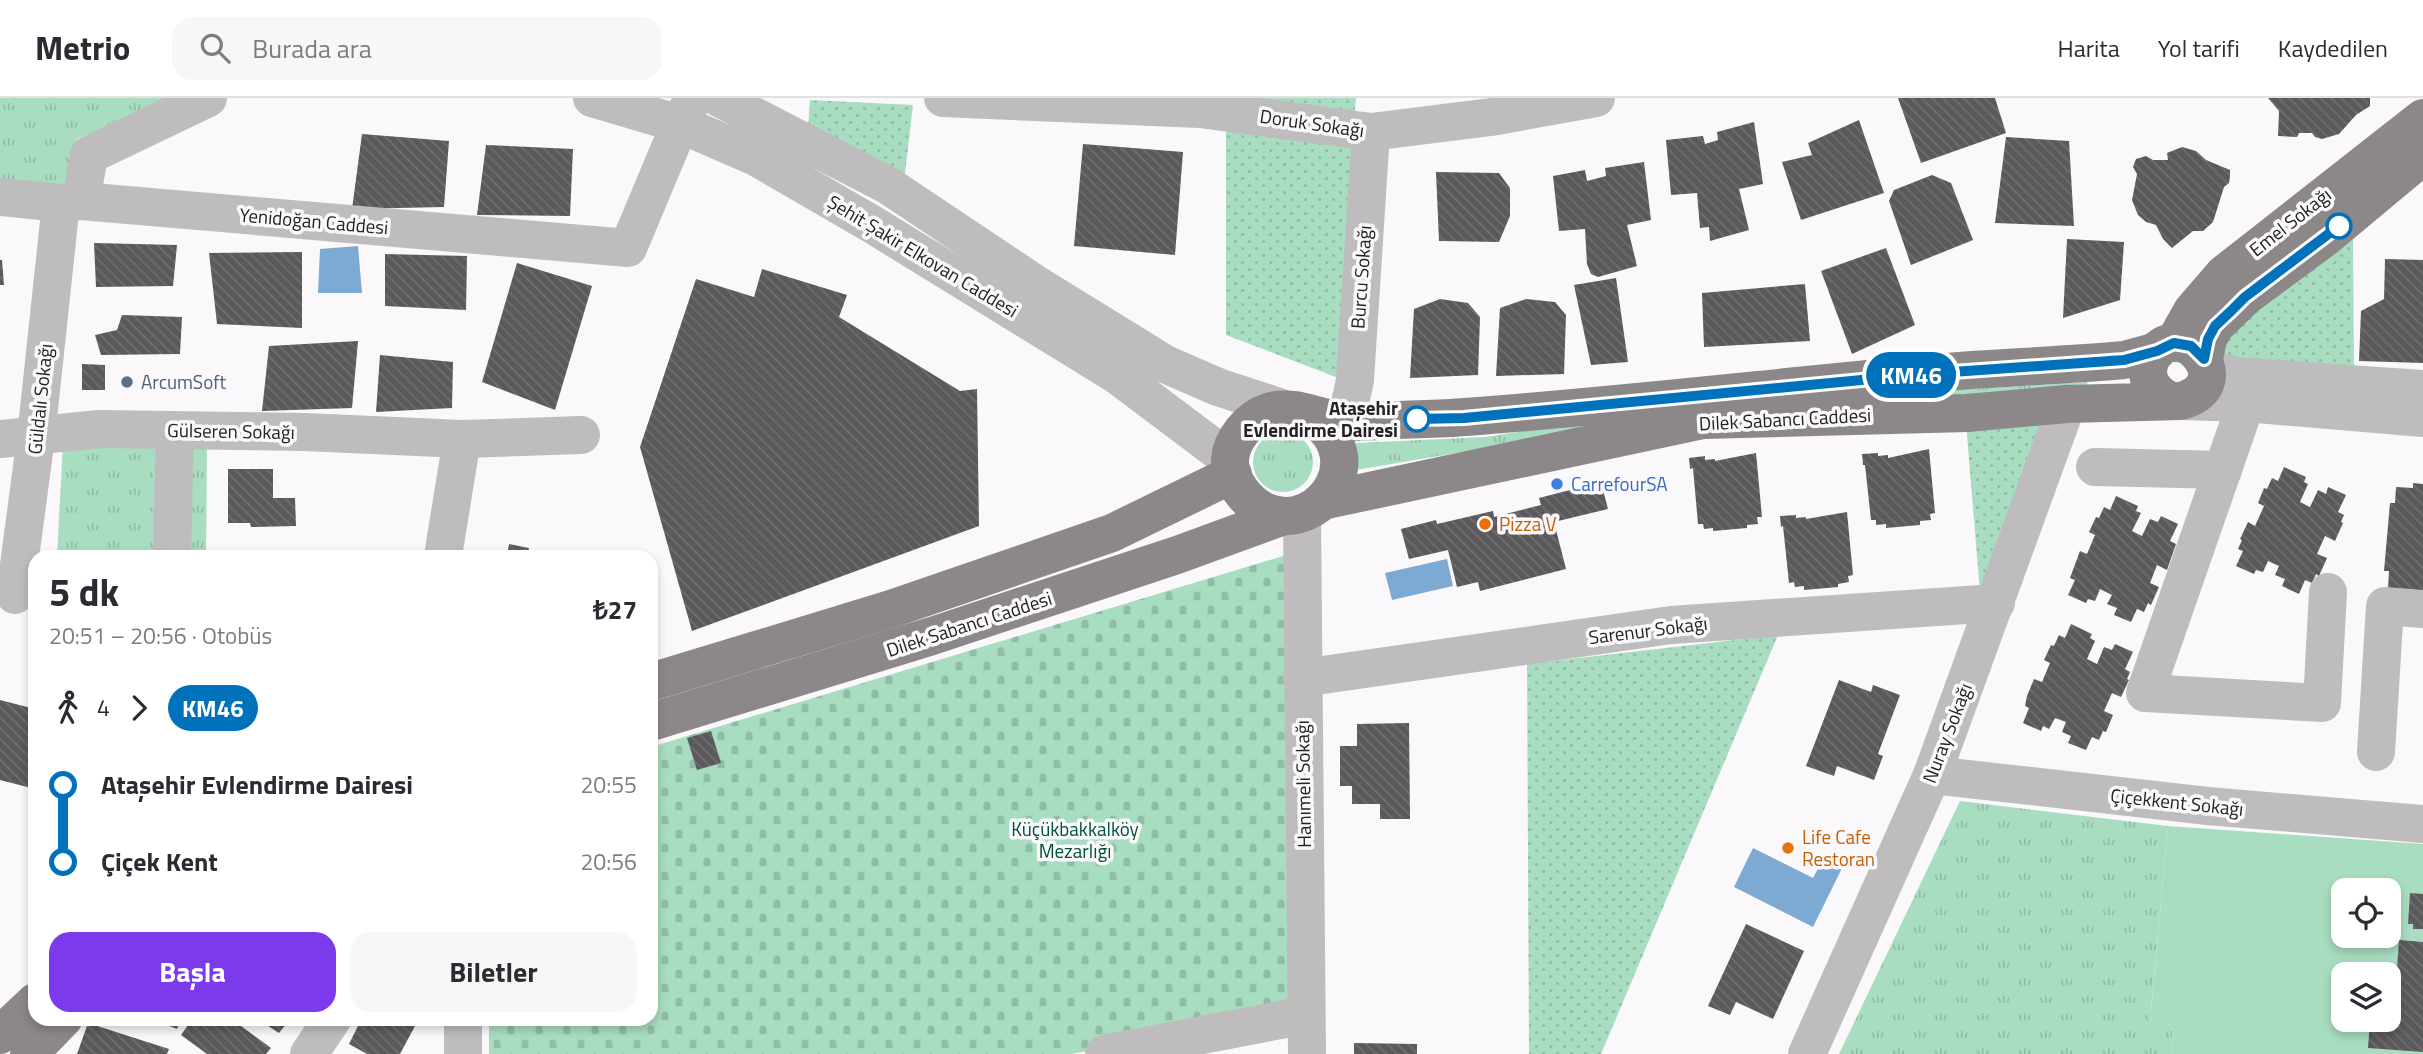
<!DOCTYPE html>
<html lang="tr">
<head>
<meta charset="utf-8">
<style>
	body { margin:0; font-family:"Titillium Web",sans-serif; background:#f7f7f7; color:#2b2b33; height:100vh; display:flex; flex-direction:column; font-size:26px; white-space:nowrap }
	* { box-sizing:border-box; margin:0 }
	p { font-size:23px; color:#7c7c81 }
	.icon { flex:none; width:38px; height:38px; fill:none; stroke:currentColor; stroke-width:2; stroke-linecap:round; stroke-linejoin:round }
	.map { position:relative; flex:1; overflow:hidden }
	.drawer { position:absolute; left:28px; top:452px; width:630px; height:476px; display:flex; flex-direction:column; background:#fff; border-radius:21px; box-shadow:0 4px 10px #0003 }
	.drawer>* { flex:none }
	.badge { padding:0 14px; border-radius:23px; font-size:24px; line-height:46px }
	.controls { position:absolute; left:2331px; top:780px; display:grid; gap:14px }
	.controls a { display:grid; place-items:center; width:70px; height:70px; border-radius:14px; background:#fff; box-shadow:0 4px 10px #0003; font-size:35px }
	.map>.badge { position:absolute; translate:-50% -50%; box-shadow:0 0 0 4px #fff }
	.legs { display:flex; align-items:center; gap:10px; height:77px; padding:0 21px; font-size:23px }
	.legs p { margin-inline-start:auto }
	.head { display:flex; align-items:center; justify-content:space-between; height:119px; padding:0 21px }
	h1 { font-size:38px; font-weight:700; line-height:52px }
	.primary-button { display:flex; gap:14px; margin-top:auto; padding:14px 21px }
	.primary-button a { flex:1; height:80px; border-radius:21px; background:#7c3aed; color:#fff; font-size:28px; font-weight:700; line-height:80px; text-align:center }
	.primary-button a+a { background:#f7f7f7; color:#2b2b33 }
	ul { padding:0 21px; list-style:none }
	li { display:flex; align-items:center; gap:24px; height:77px; font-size:26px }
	li i { display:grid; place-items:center; width:10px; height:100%; margin:0 9px; background:currentColor }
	li i::after { content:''; width:18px; height:18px; margin:-9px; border:5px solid; border-radius:50%; background:#fff }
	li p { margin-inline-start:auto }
	li:first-child i { background:linear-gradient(#0000 50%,currentColor 0) }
	li:last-child i { background:linear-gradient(currentColor 50%,#0000 0) }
	header { display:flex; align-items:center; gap:42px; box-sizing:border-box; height:98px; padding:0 35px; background:#fff; border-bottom:2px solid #e1e1e2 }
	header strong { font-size:33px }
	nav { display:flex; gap:38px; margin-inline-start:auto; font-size:24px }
	.search { width:490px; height:63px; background:#f7f7f7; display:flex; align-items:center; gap:18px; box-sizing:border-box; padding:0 24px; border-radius:21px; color:#7c7c81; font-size:26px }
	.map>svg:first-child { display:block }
</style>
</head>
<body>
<header>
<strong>Metrio</strong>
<div class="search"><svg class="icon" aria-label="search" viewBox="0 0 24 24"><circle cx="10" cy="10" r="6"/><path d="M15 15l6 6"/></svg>Burada ara</div>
<nav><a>Harita</a><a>Yol tarifi</a><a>Kaydedilen</a></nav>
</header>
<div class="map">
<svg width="2423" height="956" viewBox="0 0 2423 956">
	<defs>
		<pattern id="grass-tufts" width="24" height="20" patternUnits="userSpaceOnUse" patternTransform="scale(1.75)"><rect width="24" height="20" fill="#a8ddc1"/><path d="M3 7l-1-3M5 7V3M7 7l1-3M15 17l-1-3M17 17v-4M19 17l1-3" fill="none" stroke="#90bda6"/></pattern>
		<pattern id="cemetery-stones" width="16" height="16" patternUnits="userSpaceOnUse" patternTransform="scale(1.75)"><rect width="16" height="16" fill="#a8ddc1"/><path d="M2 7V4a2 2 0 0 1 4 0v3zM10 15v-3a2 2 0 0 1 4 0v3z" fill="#90bda6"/></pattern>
		<pattern id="park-dots" width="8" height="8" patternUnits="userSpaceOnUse" patternTransform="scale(1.75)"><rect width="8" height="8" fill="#a8ddc1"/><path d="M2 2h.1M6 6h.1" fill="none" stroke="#90bda6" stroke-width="1.8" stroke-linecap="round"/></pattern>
		<pattern id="building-back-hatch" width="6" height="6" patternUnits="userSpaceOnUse" patternTransform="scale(1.75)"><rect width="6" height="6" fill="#5b595b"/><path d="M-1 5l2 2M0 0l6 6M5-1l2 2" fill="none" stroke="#6f6d6f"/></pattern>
	</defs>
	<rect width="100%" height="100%" fill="#faf8fb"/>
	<g fill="url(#grass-tufts)">
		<path d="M 0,0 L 175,0 L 77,41 L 69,94 L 0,84 Z"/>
		<path d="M 2087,284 L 2090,295 L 1680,317 L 1356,372 L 1356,345 L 1485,339 L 1680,309 Z"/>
		<circle cx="1283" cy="364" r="30"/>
		<path d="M 63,345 L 207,345 L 206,458 L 57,458 Z"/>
		<path d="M 1960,703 L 2168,728 L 2150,924 L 2173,927 L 2171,956 L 1839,956 Z"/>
	</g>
	<path fill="url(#cemetery-stones)" d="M 1293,455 L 1288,922 L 1070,956 L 489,956 L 489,921 L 651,920 L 651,649 Z"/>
	<g fill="url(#park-dots)">
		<path d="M 1221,0 L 1356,0 L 1354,19 Z"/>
		<path d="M 810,2 L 913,7 L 904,84 L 808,31 Z"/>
		<path d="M 1226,25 L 1364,39 L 1341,281 L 1226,237 Z"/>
		<path d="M 2353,140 L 2354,277 L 2215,271 L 2214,235 Z"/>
		<path d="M 2054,314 L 1981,506 L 1966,325 Z"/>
		<path d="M 1778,537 L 1601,956 L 1529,956 L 1527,566 Z"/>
	</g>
	<path fill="#a8ddc1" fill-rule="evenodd" d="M 2168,728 L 2423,746 L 2423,956 L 2171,956 L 2173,927 L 2150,925 ZM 2343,793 L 2389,793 L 2389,838 L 2343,838 ZM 2343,877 L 2389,877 L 2389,922 L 2343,922 Z"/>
	<g fill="#7daad2">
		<path d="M 358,148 L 362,195 L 318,195 L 320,151 Z"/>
		<path d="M 1447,461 L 1453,488 L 1392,502 L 1385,475 Z"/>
		<path d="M 1753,750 L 1813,780 L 1825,757 L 1844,766 L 1813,829 L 1734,789 Z"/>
	</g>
	<g fill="url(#building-back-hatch)">
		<path d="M 1898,0 L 1995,0 L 2006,35 L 1921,65 Z"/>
		<path d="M 2268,0 L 2370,0 L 2370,8 L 2356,17 L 2339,36 L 2322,41 L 2315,39 L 2312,35 L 2299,35 L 2297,39 L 2278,38 L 2279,13 Z"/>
		<path d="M 1859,22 L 1884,95 L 1801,122 L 1782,64 L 1812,57 L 1808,45 Z"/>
		<path d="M 1754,24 L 1763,86 L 1739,91 L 1749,132 L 1710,143 L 1709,129 L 1700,130 L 1697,95 L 1671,97 L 1666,42 L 1703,38 L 1705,46 L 1718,42 L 1717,34 Z"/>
		<path d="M 362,36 L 449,43 L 444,109 L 352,111 Z"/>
		<path d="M 2006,39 L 2069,43 L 2074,128 L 1995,125 Z"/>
		<path d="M 1083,46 L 1183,54 L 1175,157 L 1074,148 Z"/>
		<path d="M 486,47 L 573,51 L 570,118 L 477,117 Z"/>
		<path d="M 2182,49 L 2196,53 L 2206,62 L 2230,72 L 2230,78 L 2229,85 L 2224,89 L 2213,124 L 2203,133 L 2193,133 L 2172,150 L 2163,141 L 2156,127 L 2146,124 L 2138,117 L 2132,102 L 2137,76 L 2133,69 L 2136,61 L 2146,58 L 2153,62 L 2168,62 L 2167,55 Z"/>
		<path d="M 1644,64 L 1651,122 L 1627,127 L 1637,168 L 1598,179 L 1591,176 L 1587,166 L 1585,131 L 1559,133 L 1553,78 L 1585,72 L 1587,83 L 1606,78 L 1605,70 Z"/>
		<path d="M 1436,74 L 1499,75 L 1510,90 L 1510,118 L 1499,144 L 1439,143 Z"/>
		<path d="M 1932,77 L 1951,85 L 1973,142 L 1911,167 L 1889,103 L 1894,92 Z"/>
		<path d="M 2067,141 L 2124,144 L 2120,202 L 2063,220 Z"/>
		<path d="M 94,145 L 177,147 L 173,188 L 96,189 Z"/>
		<path d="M 1886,150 L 1915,227 L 1852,256 L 1821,173 Z"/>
		<path d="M 302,154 L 302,230 L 217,226 L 209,155 Z"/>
		<path d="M 385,156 L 467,158 L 466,212 L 385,208 Z"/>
		<path d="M 2385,161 L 2423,162 L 2423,265 L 2359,263 L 2361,213 L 2384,201 Z"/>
		<path d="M 0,162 L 2,162 L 4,187 L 0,187 Z"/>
		<path d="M 517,165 L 592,188 L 555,312 L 482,284 Z"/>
		<path d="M 762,171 L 847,197 L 839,219 L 960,293 L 977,291 L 979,428 L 692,533 L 640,349 L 696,181 L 754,199 Z"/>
		<path d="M 1616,180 L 1628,264 L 1591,267 L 1574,187 Z"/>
		<path d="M 1805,186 L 1810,243 L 1704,249 L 1702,195 Z"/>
		<path d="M 1440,201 L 1468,205 L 1480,219 L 1478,277 L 1410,280 L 1414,211 Z"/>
		<path d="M 1526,201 L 1555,204 L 1566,217 L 1564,276 L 1496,278 L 1500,210 Z"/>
		<path d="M 122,217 L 182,219 L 180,256 L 101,257 L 95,237 L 117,232 Z"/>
		<path d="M 358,243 L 352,310 L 262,313 L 269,248 Z"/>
		<path d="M 380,257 L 453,264 L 452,310 L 376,314 Z"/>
		<path d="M 82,266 L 105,267 L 105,292 L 82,292 Z"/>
		<path d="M 1929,351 L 1935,415 L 1930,416 L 1931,422 L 1920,423 L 1920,427 L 1886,430 L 1886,426 L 1876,427 L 1876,422 L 1871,422 L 1865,367 L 1863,367 L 1862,356 L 1878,355 L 1878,358 L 1888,357 L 1888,360 Z"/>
		<path d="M 1756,355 L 1762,419 L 1757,419 L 1758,426 L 1747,427 L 1747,430 L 1713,433 L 1713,430 L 1704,431 L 1703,426 L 1698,426 L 1693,370 L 1690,371 L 1689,360 L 1705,358 L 1705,362 L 1715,361 L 1715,363 Z"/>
		<path d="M 2284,369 L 2306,379 L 2304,384 L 2308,386 L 2300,404 L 2310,409 L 2318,392 L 2326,396 L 2328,389 L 2346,397 L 2338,414 L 2344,417 L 2341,424 L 2343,425 L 2335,443 L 2325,438 L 2317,456 L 2327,460 L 2319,478 L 2316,476 L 2312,485 L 2305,482 L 2299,496 L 2282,488 L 2285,481 L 2275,477 L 2279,468 L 2268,463 L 2263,474 L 2256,472 L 2254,476 L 2236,468 L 2243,453 L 2238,451 L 2242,442 L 2240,441 L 2248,424 L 2255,428 L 2264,408 L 2258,405 L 2264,390 L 2267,391 L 2272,380 L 2278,383 Z"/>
		<path d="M 228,371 L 273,371 L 273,400 L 295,400 L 296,428 L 251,429 L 250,425 L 228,425 Z"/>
		<path d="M 1601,384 L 1608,411 L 1554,424 L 1566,471 L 1480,493 L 1478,484 L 1457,489 L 1448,452 L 1409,461 L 1401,431 L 1436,422 L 1437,426 L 1493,413 L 1494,419 L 1541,407 L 1539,400 Z"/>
		<path d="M 2413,385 L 2423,386 L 2423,493 L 2388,490 L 2389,473 L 2384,473 L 2390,405 L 2395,405 L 2396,389 L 2413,390 Z"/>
		<path d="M 2116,398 L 2138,408 L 2136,413 L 2141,415 L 2132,433 L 2142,438 L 2150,421 L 2158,424 L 2161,418 L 2178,426 L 2170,443 L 2176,446 L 2167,472 L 2157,467 L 2150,485 L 2159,489 L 2151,507 L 2148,505 L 2144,514 L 2137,511 L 2131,524 L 2114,517 L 2117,510 L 2107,506 L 2112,497 L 2100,491 L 2095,503 L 2088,501 L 2086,505 L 2068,497 L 2075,482 L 2070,480 L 2080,453 L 2087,456 L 2095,437 L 2089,434 L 2096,419 L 2099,420 L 2104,409 L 2110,412 Z"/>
		<path d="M 1847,414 L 1853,477 L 1848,478 L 1849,484 L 1838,486 L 1838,489 L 1804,492 L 1804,488 L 1795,489 L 1794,484 L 1789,485 L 1783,428 L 1781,429 L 1780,418 L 1796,417 L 1796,420 L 1806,419 L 1806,421 Z"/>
		<path d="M 509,446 L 529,450 L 527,458 L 507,458 Z"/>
		<path d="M 2071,526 L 2092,536 L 2090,540 L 2095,543 L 2087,561 L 2097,566 L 2104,549 L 2112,552 L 2115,546 L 2133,554 L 2125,571 L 2130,574 L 2127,581 L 2129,582 L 2121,599 L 2112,595 L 2104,613 L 2113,617 L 2106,634 L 2103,633 L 2099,642 L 2092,639 L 2086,652 L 2068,645 L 2071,638 L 2062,634 L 2066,624 L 2055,620 L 2049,631 L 2043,628 L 2041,633 L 2023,625 L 2029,610 L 2025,608 L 2027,598 L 2034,581 L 2042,584 L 2050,565 L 2044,562 L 2051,547 L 2054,548 L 2059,537 L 2065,540 Z"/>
		<path d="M 1839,582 L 1871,594 L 1873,587 L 1900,597 L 1878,656 L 1883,658 L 1874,682 L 1837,668 L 1834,678 L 1806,668 Z"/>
		<path d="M 0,602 L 35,611 L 35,691 L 0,682 Z"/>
		<path d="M 1409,625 L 1410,721 L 1380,721 L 1380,706 L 1352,706 L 1352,688 L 1340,688 L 1340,648 L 1357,648 L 1357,626 Z"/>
		<path d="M 711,633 L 721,665 L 697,672 L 687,640 Z"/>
		<path d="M 2410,795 L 2423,796 L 2423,831 L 2413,831 L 2413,826 L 2408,826 Z"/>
		<path d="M 1746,826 L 1804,853 L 1773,921 L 1736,904 L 1730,917 L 1708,908 Z"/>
		<path d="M 2399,842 L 2423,844 L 2423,954 L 2368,950 L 2370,922 L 2389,922 L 2389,898 L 2395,898 Z"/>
		<path d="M 149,920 L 181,920 L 177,931 Z"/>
		<path d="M 193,920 L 230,920 L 271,950 L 266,956 L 207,956 L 181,937 Z"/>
		<path d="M 256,920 L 291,920 L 279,935 Z"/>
		<path d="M 362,920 L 401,920 L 415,928 L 400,956 L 367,956 L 349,946 Z"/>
		<path d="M 88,925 L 169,951 L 167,956 L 77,956 Z"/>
		<path d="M 1354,945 L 1417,946 L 1417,956 L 1354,956 Z"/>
	</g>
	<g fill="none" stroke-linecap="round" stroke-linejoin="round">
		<g stroke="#bebcbc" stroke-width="38">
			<path d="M 592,0 L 680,26 L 756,59 L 870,125 L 1117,277 L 1230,362"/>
			<path d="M 719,0 L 889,88 L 1037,187 L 1165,266 L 1218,289 L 1282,310"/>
			<path d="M 943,0 L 1200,11 L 1371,34 L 1491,19 L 1596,0"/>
			<path d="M 0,99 L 61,105 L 81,103 L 628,150 L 680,26 L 693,0"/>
			<path d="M 81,103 L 89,57 L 208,0"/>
			<path d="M 2207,270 L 2236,278 L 2423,291"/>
			<path d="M 2181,303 L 2246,305 L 2423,320"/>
			<path d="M 2246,305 L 2145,595 L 2322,605 L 2328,494"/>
			<path d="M 1346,324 L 1355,282 L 1371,34"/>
			<path d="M 0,341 L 99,331 L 305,334 L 462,341 L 581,337"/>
			<path d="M 2095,369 L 2223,372"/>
			<path d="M 1302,415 L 1307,956"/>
			<path d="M 172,458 L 175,332"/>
			<path d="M 443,458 L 462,341"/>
			<path d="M 15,497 L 36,339 L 61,105"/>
			<path d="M 1302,580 L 1671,527 L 1996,505"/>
			<path d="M 2376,654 L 2385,508 L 2423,511"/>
			<path d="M 1932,677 L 2208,708 L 2423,726"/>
			<path d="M 309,956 L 333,920"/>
			<path d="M 463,956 L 463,920"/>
			<path d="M 1104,956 L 1306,917"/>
			<path d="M 1807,956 L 1932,677 L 2067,306"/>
		</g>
		<g stroke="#8c8889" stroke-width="38">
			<path d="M 2174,245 L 2192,213 L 2224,176 L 2423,20"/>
			<path d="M 2204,261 L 2208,241 L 2215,228 L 2245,199 L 2326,139 L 2423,58"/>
			<path d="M 1300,313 C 1380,350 1322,440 1264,413 C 1247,404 1229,383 1230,362 C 1231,342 1249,320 1268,314 C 1296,305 1320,322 1348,324 C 1363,325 1379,323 1395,322 C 1418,321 1442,321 1465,319 C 1617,308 1768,290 1920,276 C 1988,270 2056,268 2124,262 L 2157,253"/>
			<path d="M 1322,403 L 1703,322 L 1967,315 L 2067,306 L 2181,303 C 2244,285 2176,212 2151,261 C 2142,280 2155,297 2172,303"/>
			<path d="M 651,584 L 891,511 L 1112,435 L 1233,376"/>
			<path d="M 651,624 L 932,538 L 1177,457 L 1284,418"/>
			<path d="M 0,937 L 35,904"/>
			<path d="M 29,956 L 64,920"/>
		</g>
	</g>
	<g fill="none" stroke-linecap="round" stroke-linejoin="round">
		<g stroke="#fff" stroke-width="16">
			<path id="line-1" d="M 1417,321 L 1464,320 L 1924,276 L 2124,262 L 2157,253 L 2174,245 L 2191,248 L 2204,261 L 2208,241 L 2215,228 L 2230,214 L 2245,199 L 2339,128"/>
		</g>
		<use href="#line-1" stroke="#0072bc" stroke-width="10"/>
	</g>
	<g fill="#fff" stroke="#0072bc" stroke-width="3.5">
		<circle cx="2339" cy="128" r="12"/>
		<circle cx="1417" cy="321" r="12"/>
	</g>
	<circle fill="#5c6f8a" stroke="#faf8fb" stroke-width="2.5" cx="127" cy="284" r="7"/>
	<circle fill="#3f7fe0" stroke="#faf8fb" stroke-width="2.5" cx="1557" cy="386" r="7"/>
	<g fill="#e8710a" stroke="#faf8fb" stroke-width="2.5">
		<circle cx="1485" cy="426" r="7"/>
		<circle cx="1788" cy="750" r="7"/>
	</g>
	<g text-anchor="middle" stroke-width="7" stroke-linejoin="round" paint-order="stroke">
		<g font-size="19" fill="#242324" stroke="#faf8fb">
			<text transform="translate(1312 25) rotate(8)" y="7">Doruk Sokağı</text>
			<text transform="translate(314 123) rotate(5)" y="7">Yenidoğan Caddesi</text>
			<text transform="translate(2290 124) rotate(-38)" y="7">Emel Sokağı</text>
			<text transform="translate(923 158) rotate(31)" y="7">Şehit Şakir Elkovan Caddesi</text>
			<text transform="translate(1361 179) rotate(-86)" y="7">Burcu Sokağı</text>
			<text transform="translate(40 301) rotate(-84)" y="7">Güldalı Sokağı</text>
			<text transform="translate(1785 321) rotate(-3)" y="7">Dilek Sabancı Caddesi</text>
			<text transform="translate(231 333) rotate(1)" y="7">Gülseren Sokağı</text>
			<text transform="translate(969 526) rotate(-18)" y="7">Dilek Sabancı Caddesi</text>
			<text transform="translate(1648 532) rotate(-7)" y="7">Sarenur Sokağı</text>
			<text transform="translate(1947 635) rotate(-69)" y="7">Nuray Sokağı</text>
			<text transform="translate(1303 686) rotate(-91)" y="7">Hanımeli Sokağı</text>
			<text transform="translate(2177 704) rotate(6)" y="7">Çiçekkent Sokağı</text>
		</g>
		<g font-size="19" fill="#4e5e75" stroke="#faf8fb" text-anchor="start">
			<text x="141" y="291">ArcumSoft</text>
		</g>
		<g font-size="19" font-weight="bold" fill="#242324" stroke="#faf8fb" text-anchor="end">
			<text x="1398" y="317">Ataşehir<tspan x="1398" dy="22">Evlendirme Dairesi</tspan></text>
		</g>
		<g font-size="19" fill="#366cbe" stroke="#faf8fb" text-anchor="start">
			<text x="1571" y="393">CarrefourSA</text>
		</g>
		<g font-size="19" fill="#c56008" stroke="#faf8fb" text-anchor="start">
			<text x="1499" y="433">Pizza V</text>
			<text x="1802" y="746">Life Cafe<tspan x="1802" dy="22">Restoran</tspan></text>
		</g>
		<g font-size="19" fill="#015236" stroke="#faf8fb">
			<text x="1075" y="738">Küçükbakkalköy<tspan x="1075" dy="22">Mezarlığı</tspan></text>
		</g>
	</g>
</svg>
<div class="controls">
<a><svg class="icon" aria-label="locate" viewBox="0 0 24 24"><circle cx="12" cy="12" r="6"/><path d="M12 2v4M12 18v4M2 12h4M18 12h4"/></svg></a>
<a><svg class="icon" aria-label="layers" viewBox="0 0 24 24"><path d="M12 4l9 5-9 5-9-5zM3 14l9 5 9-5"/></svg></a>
</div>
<b class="badge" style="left:1911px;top:277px;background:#0072bc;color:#fff">KM46</b>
<section class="drawer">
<div class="head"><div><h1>5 dk</h1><p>20:51 – 20:56 · Otobüs</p></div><b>₺27</b></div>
<div class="legs"><svg class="icon" aria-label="walk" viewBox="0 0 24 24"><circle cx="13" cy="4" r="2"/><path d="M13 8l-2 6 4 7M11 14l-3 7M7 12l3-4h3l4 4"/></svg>4<svg class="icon" aria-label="forward" viewBox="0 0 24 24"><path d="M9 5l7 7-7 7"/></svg><b class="badge" style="background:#0072bc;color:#fff">KM46</b></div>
<ul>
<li><i style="color:#0072bc"></i><b>Ataşehir Evlendirme Dairesi</b><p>20:55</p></li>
<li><i style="color:#0072bc"></i><b>Çiçek Kent</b><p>20:56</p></li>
</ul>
<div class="primary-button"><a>Başla</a><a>Biletler</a></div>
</section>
</div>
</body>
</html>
